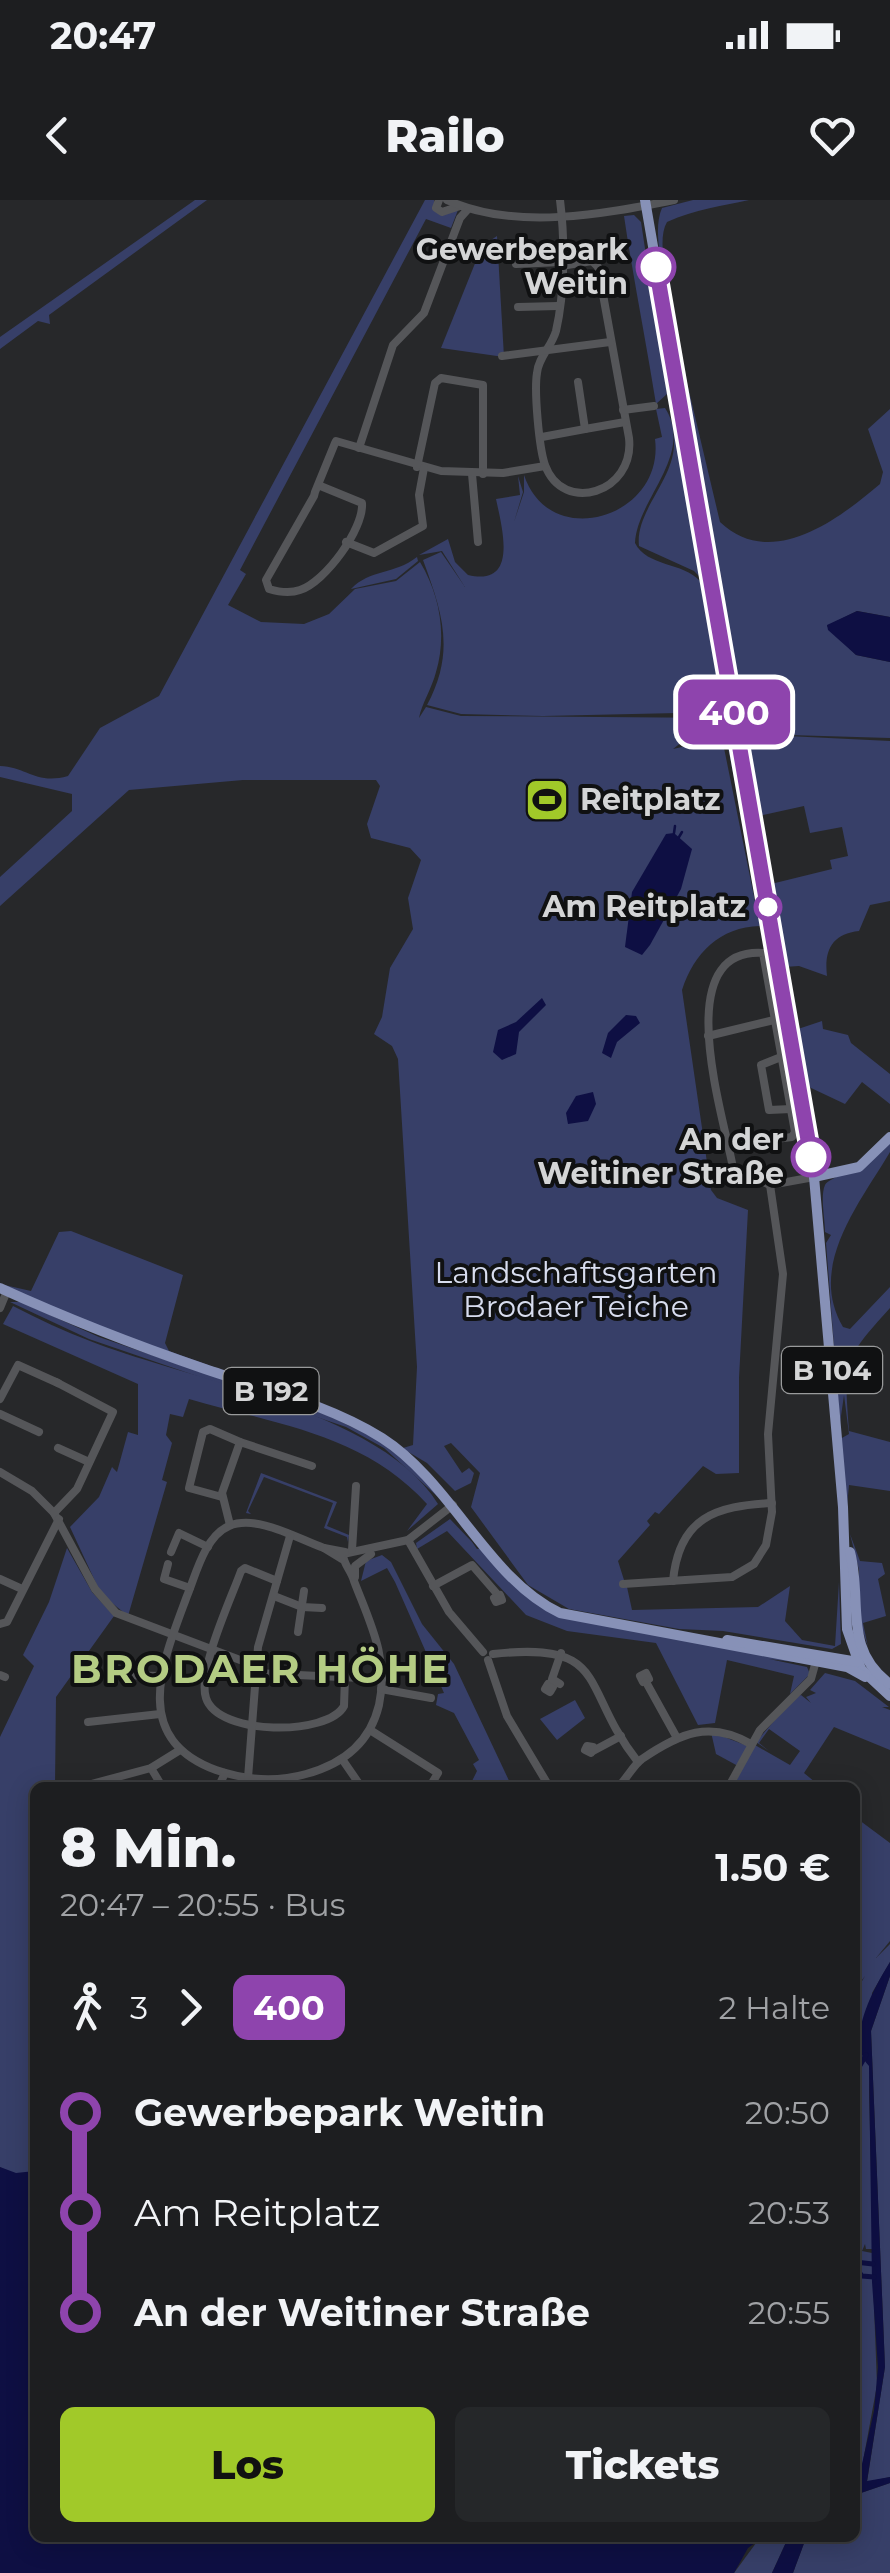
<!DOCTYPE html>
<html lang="de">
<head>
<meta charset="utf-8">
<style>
	body { margin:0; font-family:Montserrat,sans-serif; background:#252729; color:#f1f3f6; height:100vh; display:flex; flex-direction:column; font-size:38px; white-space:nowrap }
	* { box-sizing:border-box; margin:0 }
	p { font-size:32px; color:#a0a2a5 }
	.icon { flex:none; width:55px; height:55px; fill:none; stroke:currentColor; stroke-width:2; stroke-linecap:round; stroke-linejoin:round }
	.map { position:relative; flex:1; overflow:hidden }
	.side { position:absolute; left:30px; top:1582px; width:830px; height:760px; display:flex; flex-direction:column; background:#1d1e20; border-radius:15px; box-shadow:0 5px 25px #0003,0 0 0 2px #3b3c3e }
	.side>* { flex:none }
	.badge { padding:0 20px; border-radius:15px; font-size:35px; line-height:65px }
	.map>.badge { position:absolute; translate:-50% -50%; box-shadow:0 0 0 5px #fff }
	.legs { display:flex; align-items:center; gap:15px; height:110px; padding:0 30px; font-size:32px }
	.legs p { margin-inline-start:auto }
	.headline { display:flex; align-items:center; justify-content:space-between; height:170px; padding:0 30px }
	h1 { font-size:55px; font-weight:800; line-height:75px }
	.button { display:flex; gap:20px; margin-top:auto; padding:20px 30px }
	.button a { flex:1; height:115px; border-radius:15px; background:#a1c929; color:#111; font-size:40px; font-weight:800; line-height:115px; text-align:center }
	.button a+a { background:#252729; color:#f1f3f6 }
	ul { padding:0 30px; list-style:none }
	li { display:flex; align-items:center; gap:35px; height:100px; font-size:38px }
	li i { display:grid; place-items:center; width:15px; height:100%; margin:0 12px; background:currentColor }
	li i::after { content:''; width:25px; height:25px; margin:-12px; border:8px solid; border-radius:50%; background:#1d1e20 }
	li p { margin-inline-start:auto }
	li:first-child i { background:linear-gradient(#0000 50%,currentColor 0) }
	li:last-child i { background:linear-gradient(currentColor 50%,#0000 0) }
	.status { display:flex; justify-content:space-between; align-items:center; height:70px; padding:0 50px; background:#1d1e20; direction:ltr }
	.status svg { height:28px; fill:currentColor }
	header { display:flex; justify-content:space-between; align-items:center; height:130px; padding:0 30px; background:#1d1e20; font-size:45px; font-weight:800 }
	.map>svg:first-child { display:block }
</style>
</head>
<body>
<div class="status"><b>20:47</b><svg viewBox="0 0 49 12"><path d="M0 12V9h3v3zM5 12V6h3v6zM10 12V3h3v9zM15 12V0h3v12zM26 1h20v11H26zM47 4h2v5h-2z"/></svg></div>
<header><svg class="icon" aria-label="back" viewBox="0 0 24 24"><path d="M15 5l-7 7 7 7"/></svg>Railo<svg class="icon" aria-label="heart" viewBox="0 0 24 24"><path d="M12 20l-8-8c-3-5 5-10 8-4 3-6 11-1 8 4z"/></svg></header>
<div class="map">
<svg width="890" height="2373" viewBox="0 0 890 2373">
	<rect width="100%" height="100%" fill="#27282a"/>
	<g fill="#373f68">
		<path d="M 195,0 L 207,0 L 49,115 L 50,124 L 38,121 L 0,149 L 0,137 Z"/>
		<path d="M 425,0 L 434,0 L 434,10 L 440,14 L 458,10 L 451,28 L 426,19 L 240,370 L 246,374 L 228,405 L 261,422 L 304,424 L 329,414 L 355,389 L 396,381 L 420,362 C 440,395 447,435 436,472 C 432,488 422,503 419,518 L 426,507 L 461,516 L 724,518 L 723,535 L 687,538 L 673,549 L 722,538 L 760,726 C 720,727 694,753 682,790 L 711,990 L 717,998 L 748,1010 L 739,1178 L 739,1273 L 716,1274 L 703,1266 L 659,1314 L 655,1312 L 647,1321 L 650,1325 L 618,1361 L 624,1380 L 620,1384 L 627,1387 L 632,1410 L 758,1407 L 790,1386 L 785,1421 L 802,1440 L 835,1446 L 839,1382 L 841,1444 L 832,1449 L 723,1431 L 679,1429 L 569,1409 L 528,1385 L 471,1307 L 480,1273 L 451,1243 L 444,1246 L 462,1273 L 469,1268 L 474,1273 L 471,1283 L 455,1291 L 427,1263 L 353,1219 L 125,1139 L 0,1084 L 31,1091 L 59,1032 L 71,1031 L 183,1075 L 165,1143 L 169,1151 L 347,1215 L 403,1248 L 413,1245 L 417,1167 L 398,859 L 392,846 L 374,834 L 382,817 L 390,768 L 413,729 L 408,698 L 421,660 L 410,648 L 371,638 L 367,624 L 380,586 L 376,580 L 243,580 L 129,590 L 0,706 L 0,677 L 72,611 L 72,594 L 0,577 L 0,566 C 27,567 36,585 68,576 L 100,528 L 159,496 Z"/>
		<path d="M 693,0 L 749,0 C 721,6 696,9 667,22 C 655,43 671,85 670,111 L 720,322 C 771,371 839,319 880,284 L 883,272 L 868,229 L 890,209 L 890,417 L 857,411 L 827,426 L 856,455 L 890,462 L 890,538 L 789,535 L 740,526 L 665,101 C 666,74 651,33 662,8 Z"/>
		<path d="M 634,15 L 641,22 L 667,194 L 656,204 C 646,141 633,77 624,16 Z"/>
		<path d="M 497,36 L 504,157 L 441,148 L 482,46 Z"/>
		<path d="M 652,70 L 656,81 L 729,513 L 703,380 L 694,371 L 639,346 C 635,312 673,281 674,245 C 676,191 645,118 652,70 Z"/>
		<path d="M 665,208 C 695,254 637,299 635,343 C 647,367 683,362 700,381 L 723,512 L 543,516 L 461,514 L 427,505 C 456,451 442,412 423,360 L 441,352 L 465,387 L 442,351 L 419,355 L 448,339 L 455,362 L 468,375 C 519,387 502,328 496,299 L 520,295 L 518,276 L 523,292 L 514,322 L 524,292 L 524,275 C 550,353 665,317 655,239 L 662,237 L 656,209 Z"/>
		<path d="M 417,357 L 418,361 L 396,379 L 351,389 C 370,369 394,375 417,357 Z"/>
		<path d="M 748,534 L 890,541 L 890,701 L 870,705 L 859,731 C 832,734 824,750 827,776 L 799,766 L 784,767 L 795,827 L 791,825 L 765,668 L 771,684 L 832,669 L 830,660 L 848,656 L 842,627 L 810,633 L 804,606 L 759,616 L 760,634 L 742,539 Z"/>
		<path d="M 735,537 L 764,709 L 761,710 L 726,538 Z"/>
		<path d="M 766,710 L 802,922 L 802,938 L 765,758 L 761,711 Z"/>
		<path d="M 822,821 L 823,829 L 848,835 L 851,843 L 890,874 L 890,904 L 862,882 L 845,904 L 809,887 L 815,961 L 792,831 Z"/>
		<path d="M 890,942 L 890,952 C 860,1003 807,1066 843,1127 L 850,1129 L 890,1087 L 890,1108 C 842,1161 844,1161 849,1231 L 890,1242 L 890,1291 L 849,1285 L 847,1306 L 840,1239 L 849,1234 L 844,1195 L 840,1223 L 826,1043 L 831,1035 L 825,1032 C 825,1019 820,996 825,985 C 829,976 875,966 890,942 Z"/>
		<path d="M 10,1102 L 21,1102 L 99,1137 L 327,1215 L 377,1239 L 414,1268 L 438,1297 L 384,1248 L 346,1227 L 89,1139 Z"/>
		<path d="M 13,1106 C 38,1119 64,1131 90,1141 C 189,1180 381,1211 438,1304 L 407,1331 L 427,1304 C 364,1234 275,1224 189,1199 L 183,1217 L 170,1214 L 166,1235 L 172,1243 L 162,1280 L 167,1282 L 128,1416 L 101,1394 L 70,1327 L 99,1297 L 112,1267 L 117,1272 L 128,1232 L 138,1235 L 138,1184 L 3,1124 Z"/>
		<path d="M 261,1273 L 337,1302 L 327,1326 L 349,1335 L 348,1342 L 347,1337 L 324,1328 L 333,1303 L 264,1277 L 248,1311 L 251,1314 L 246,1313 Z"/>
		<path d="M 450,1319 L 472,1342 L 456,1319 L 477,1349 L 482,1348 L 543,1408 L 802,1463 L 769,1459 L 807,1467 L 810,1474 L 790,1494 L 794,1476 L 727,1460 L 715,1523 L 698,1525 L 656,1443 L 567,1431 L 526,1415 L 447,1331 L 417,1349 L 416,1343 Z"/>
		<path d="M 850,1334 L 860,1361 L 882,1363 L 885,1374 L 878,1379 L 886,1416 L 863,1423 L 868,1447 L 859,1419 L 859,1370 Z"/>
		<path d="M 67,1348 L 92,1392 L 114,1416 L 56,1497 L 55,1587 L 35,1588 L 35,1987 L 0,1967 L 0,1537 L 34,1466 L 23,1455 L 49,1402 Z"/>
		<path d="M 382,1355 L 391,1362 L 422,1424 L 454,1464 L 512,1587 L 469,1587 L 477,1571 L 473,1564 L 479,1560 L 454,1513 L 436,1505 L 438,1494 L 444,1493 L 395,1382 L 387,1368 L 361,1381 L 366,1361 Z"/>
		<path d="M 825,1473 L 855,1481 L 889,1507 L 882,1507 L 890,1510 L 890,1550 L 834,1527 L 804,1573 L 821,1587 L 732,1588 L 755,1545 L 790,1565 L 800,1551 L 769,1529 L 759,1543 L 769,1551 L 756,1542 L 793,1499 L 801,1495 L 811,1503 L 806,1497 L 816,1493 L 810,1490 Z"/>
		<path d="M 575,1500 L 585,1518 L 557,1540 L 540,1519 Z"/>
		<path d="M 711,1532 L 748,1546 L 738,1566 L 716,1554 Z"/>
		<path d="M 855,1617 L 890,1643 L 890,1741 L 876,1758 L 890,1744 L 890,1762 L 872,1793 L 869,1892 L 873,2049 L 866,2049 L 865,2044 L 862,2051 L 872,2053 L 877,2185 L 859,2283 L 855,2283 L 855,1881 L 859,1828 L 855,1825 L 855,1793 L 865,1776 L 855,1789 Z"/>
		<path d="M 890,1776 L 890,2277 L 867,2282 L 885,2167 L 871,1831 Z"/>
		<path d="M 890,2283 L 890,2373 L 793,2373 L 806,2338 L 855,2338 L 855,2295 Z"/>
		<path d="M 788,2338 L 772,2373 L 734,2373 L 759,2339 Z"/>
	</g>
	<g fill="#0e0f43">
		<path d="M 857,411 L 890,417 L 890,462 L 856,455 L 828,430 L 827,425 Z"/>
		<path d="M 674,633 L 692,649 L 681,689 L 650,745 L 642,755 L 625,747 L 632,692 L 666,634 Z"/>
		<path d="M 542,798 L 546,805 L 519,832 L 516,854 L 502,860 L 493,852 L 498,830 L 516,822 Z"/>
		<path d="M 626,815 L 636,816 L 640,823 L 617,842 L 611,858 L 602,853 L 608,833 Z"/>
		<path d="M 593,892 L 596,904 L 588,921 L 568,924 L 566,913 L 576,896 Z"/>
		<path d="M 890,1762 L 890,1776 L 871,1831 L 885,2167 L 867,2281 L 890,2277 L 890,2283 L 855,2295 L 874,2211 L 878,2167 L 872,2082 L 869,1866 C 844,1840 875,1786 890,1762 Z"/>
		<path d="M 0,1967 L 16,1973 L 35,1971 L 35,2338 L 762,2338 L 748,2348 L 734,2373 L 0,2373 Z"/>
		<path d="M 788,2338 L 806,2338 L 793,2373 L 772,2373 Z"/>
	</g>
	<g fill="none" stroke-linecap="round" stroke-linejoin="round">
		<g stroke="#0e0f43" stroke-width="2.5">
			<path d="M 674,633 L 675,626"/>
			<path d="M 679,637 L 682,632"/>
		</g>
		<g stroke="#0e0f43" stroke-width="5">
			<path d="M 855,1874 L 866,1855"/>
			<path d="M 855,2062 L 873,2064"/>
			<path d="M 855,2067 L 862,2076 L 874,2077"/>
		</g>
		<g stroke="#555659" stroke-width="8">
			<path d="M 439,0 L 436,8 L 442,12 L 460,6"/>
			<path d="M 447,0 C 515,31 604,14 674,0"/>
			<path d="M 560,0 C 565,40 565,92 556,131 C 552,146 538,158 537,173 C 534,191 539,248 545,265 C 563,315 635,293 629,238 L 598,67 L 592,61 L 561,66"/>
			<path d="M 516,64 L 561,62"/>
			<path d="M 518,107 L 558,106"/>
			<path d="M 502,156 L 610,142"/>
			<path d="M 623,210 L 654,206"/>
			<path d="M 585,229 L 625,222"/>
			<path d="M 542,237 L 585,229 L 578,182"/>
			<path d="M 359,248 L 393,145 L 424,113 L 460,18 L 468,9"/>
			<path d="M 417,267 L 435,183 L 441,178 L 483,185 L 483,274"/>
			<path d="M 472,274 L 478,342"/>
			<path d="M 318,285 L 362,303 C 364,329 325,382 300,390 C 289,394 279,392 269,389 L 266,380 L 314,296 L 315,292 L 335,243 L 336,241 L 441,271 L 503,273 L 545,266"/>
			<path d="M 346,342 L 374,353 L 423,326 L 419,295 L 424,268"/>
			<path d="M 708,836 L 774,820"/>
			<path d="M 781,857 L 761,865 L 769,910 L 791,909"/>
			<path d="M 729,945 L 792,937 L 795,932 L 763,753 C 668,747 724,917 733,968 L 770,985"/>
			<path d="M 712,972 L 733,968"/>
			<path d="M 770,985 L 814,977"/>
			<path d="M 0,1108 L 7,1091"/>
			<path d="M 0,1199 L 18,1165 L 58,1183"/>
			<path d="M 0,1214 L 39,1232"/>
			<path d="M 58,1248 L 89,1262"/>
			<path d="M 0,1272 L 32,1291 L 54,1313 L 95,1389 L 116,1413 L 256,1466"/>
			<path d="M 222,1297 L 189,1288 L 203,1232 L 210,1229 L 240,1242"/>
			<path d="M 54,1313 L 77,1289 L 113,1212 L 56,1182"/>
			<path d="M 230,1325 L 222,1293 L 240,1242 L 312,1266"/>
			<path d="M 408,1340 L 449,1412 L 483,1452"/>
			<path d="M 324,1348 C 298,1339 257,1314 229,1326 C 205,1336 196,1374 187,1396 C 163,1461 129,1538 216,1570 C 245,1580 277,1582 306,1574 C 343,1564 370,1543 379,1505 C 389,1458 370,1423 354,1381 C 351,1370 343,1364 343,1354 L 408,1340 L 453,1305"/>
			<path d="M 352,1350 L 356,1286"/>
			<path d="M 171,1352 L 179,1333 L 208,1347"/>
			<path d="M 342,1359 L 324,1348 L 345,1352"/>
			<path d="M 168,1364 L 164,1379 L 190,1388"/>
			<path d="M 355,1377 L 355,1366 L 371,1354"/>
			<path d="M 0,1379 L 22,1389"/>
			<path d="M 277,1381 L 245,1368 L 241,1371 C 231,1399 197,1471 206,1498 C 218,1536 328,1536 344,1506 L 345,1477"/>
			<path d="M 673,1381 C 679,1317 716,1306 772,1303"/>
			<path d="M 623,1384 L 732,1377 L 754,1364 L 766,1345 L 772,1312 L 768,1234 L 783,1074 L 770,985"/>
			<path d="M 433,1386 L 472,1365 L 498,1395"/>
			<path d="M 500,1395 L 502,1400 L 496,1402 L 494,1398 Z"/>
			<path d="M 274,1396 L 302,1407 L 322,1408"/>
			<path d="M 0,1424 L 7,1422 L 59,1319"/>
			<path d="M 298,1432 L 304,1391"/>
			<path d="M 493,1454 C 612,1441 579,1488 638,1562"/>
			<path d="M 488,1460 L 507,1516 L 550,1588"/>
			<path d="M 256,1473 L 382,1479"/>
			<path d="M 646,1473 L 649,1479 L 643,1482 L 640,1476 Z"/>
			<path d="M 0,1475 L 5,1477"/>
			<path d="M 114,1475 L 162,1476"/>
			<path d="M 646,1482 L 677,1538"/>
			<path d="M 548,1484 L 553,1487 L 550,1492 L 545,1489 Z"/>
			<path d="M 560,1484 L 552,1479 L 561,1453"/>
			<path d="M 381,1489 L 431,1498"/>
			<path d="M 88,1522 L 160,1514"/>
			<path d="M 370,1530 L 438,1573 L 429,1588"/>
			<path d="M 587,1546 L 593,1547 L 591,1553 L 585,1550 Z"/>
			<path d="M 593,1551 L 621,1536"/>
			<path d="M 342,1559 L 362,1588"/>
			<path d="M 151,1568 L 163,1588"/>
			<path d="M 248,1578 L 258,1447 L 290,1336"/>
			<path d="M 84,1586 L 151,1568 L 180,1550"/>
			<path d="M 218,1588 L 225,1573"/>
			<path d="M 617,1588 C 627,1579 634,1564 642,1559 C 680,1533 710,1520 751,1544"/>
			<path d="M 728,1588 L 760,1530 L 811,1479 L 816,1461"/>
		</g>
		<g stroke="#8791b7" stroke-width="10">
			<path d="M 645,0 L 814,977 L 843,1307 L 847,1429 L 861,1469 L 890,1496"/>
			<path d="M 814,977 L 859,967 L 890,937"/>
			<path d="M 0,1088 C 68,1119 135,1145 205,1169 C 264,1189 329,1205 382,1238 C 452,1283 488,1379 560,1413 L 847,1467 L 865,1477"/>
			<path d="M 850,1352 C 863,1401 842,1449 890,1484"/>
			<path d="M 727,1440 L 858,1462"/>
		</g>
	</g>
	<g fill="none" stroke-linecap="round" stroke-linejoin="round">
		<g stroke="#fff" stroke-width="22">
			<path id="line-1" d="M 656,67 L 811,957"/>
		</g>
		<use href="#line-1" stroke="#8e44ad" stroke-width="15"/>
	</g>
	<defs>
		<g id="stadium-square" transform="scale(2.25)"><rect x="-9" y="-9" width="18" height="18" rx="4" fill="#a1c929" stroke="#101112"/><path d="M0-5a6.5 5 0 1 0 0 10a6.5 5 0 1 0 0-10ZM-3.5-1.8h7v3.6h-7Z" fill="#111"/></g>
	</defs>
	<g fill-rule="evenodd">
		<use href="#stadium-square" x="547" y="600"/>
	</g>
	<g fill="#fff" stroke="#8e44ad" stroke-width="5">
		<circle cx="656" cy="67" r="18"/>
		<circle cx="768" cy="707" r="12"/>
		<circle cx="811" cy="957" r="18"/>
	</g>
	<g text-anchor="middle" stroke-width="8" stroke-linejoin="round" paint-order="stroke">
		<g fill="#101112" stroke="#999a9b" stroke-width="2.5">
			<rect x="782" y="1147" width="100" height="46" rx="8"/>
			<rect x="223.5" y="1168" width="95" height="46" rx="8"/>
		</g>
		<g font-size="28" font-weight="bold" fill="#d4d5d6">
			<text x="832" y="1180">B 104</text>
			<text x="271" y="1201">B 192</text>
		</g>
		<g font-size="30" font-weight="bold" fill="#d4d5d6" stroke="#101112" text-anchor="end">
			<text x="628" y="60">Gewerbepark<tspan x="628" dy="34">Weitin</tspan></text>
			<text x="746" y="717">Am Reitplatz</text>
			<text x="784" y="950">An der<tspan x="784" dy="34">Weitiner Straße</tspan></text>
		</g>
		<g font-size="30" font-weight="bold" fill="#d4d5d6" stroke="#101112" text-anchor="start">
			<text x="580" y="610">Reitplatz</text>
		</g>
		<g font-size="30" fill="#d8ddef" stroke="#101112">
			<text x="576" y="1083">Landschaftsgarten<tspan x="576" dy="34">Brodaer Teiche</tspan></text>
		</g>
		<g font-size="40" font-weight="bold" letter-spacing="2.5" fill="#b4cc83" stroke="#101112">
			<text x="261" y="1483">BRODAER HÖHE</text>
		</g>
	</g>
</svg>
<b class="badge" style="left:734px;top:512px;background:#8e44ad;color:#fff">400</b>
<section class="side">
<div class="headline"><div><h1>8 Min.</h1><p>20:47 – 20:55 · Bus</p></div><b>1.50 €</b></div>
<div class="legs"><svg class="icon" aria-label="walk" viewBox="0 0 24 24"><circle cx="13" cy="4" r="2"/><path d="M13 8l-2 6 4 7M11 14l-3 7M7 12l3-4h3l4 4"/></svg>3<svg class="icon" aria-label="forward" viewBox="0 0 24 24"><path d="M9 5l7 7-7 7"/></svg><b class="badge" style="background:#8e44ad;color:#fff">400</b><p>2 Halte</p></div>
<ul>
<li><i style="color:#8e44ad"></i><b>Gewerbepark Weitin</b><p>20:50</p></li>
<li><i style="color:#8e44ad"></i><span>Am Reitplatz</span><p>20:53</p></li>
<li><i style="color:#8e44ad"></i><b>An der Weitiner Straße</b><p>20:55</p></li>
</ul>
<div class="button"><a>Los</a><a>Tickets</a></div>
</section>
</div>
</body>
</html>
